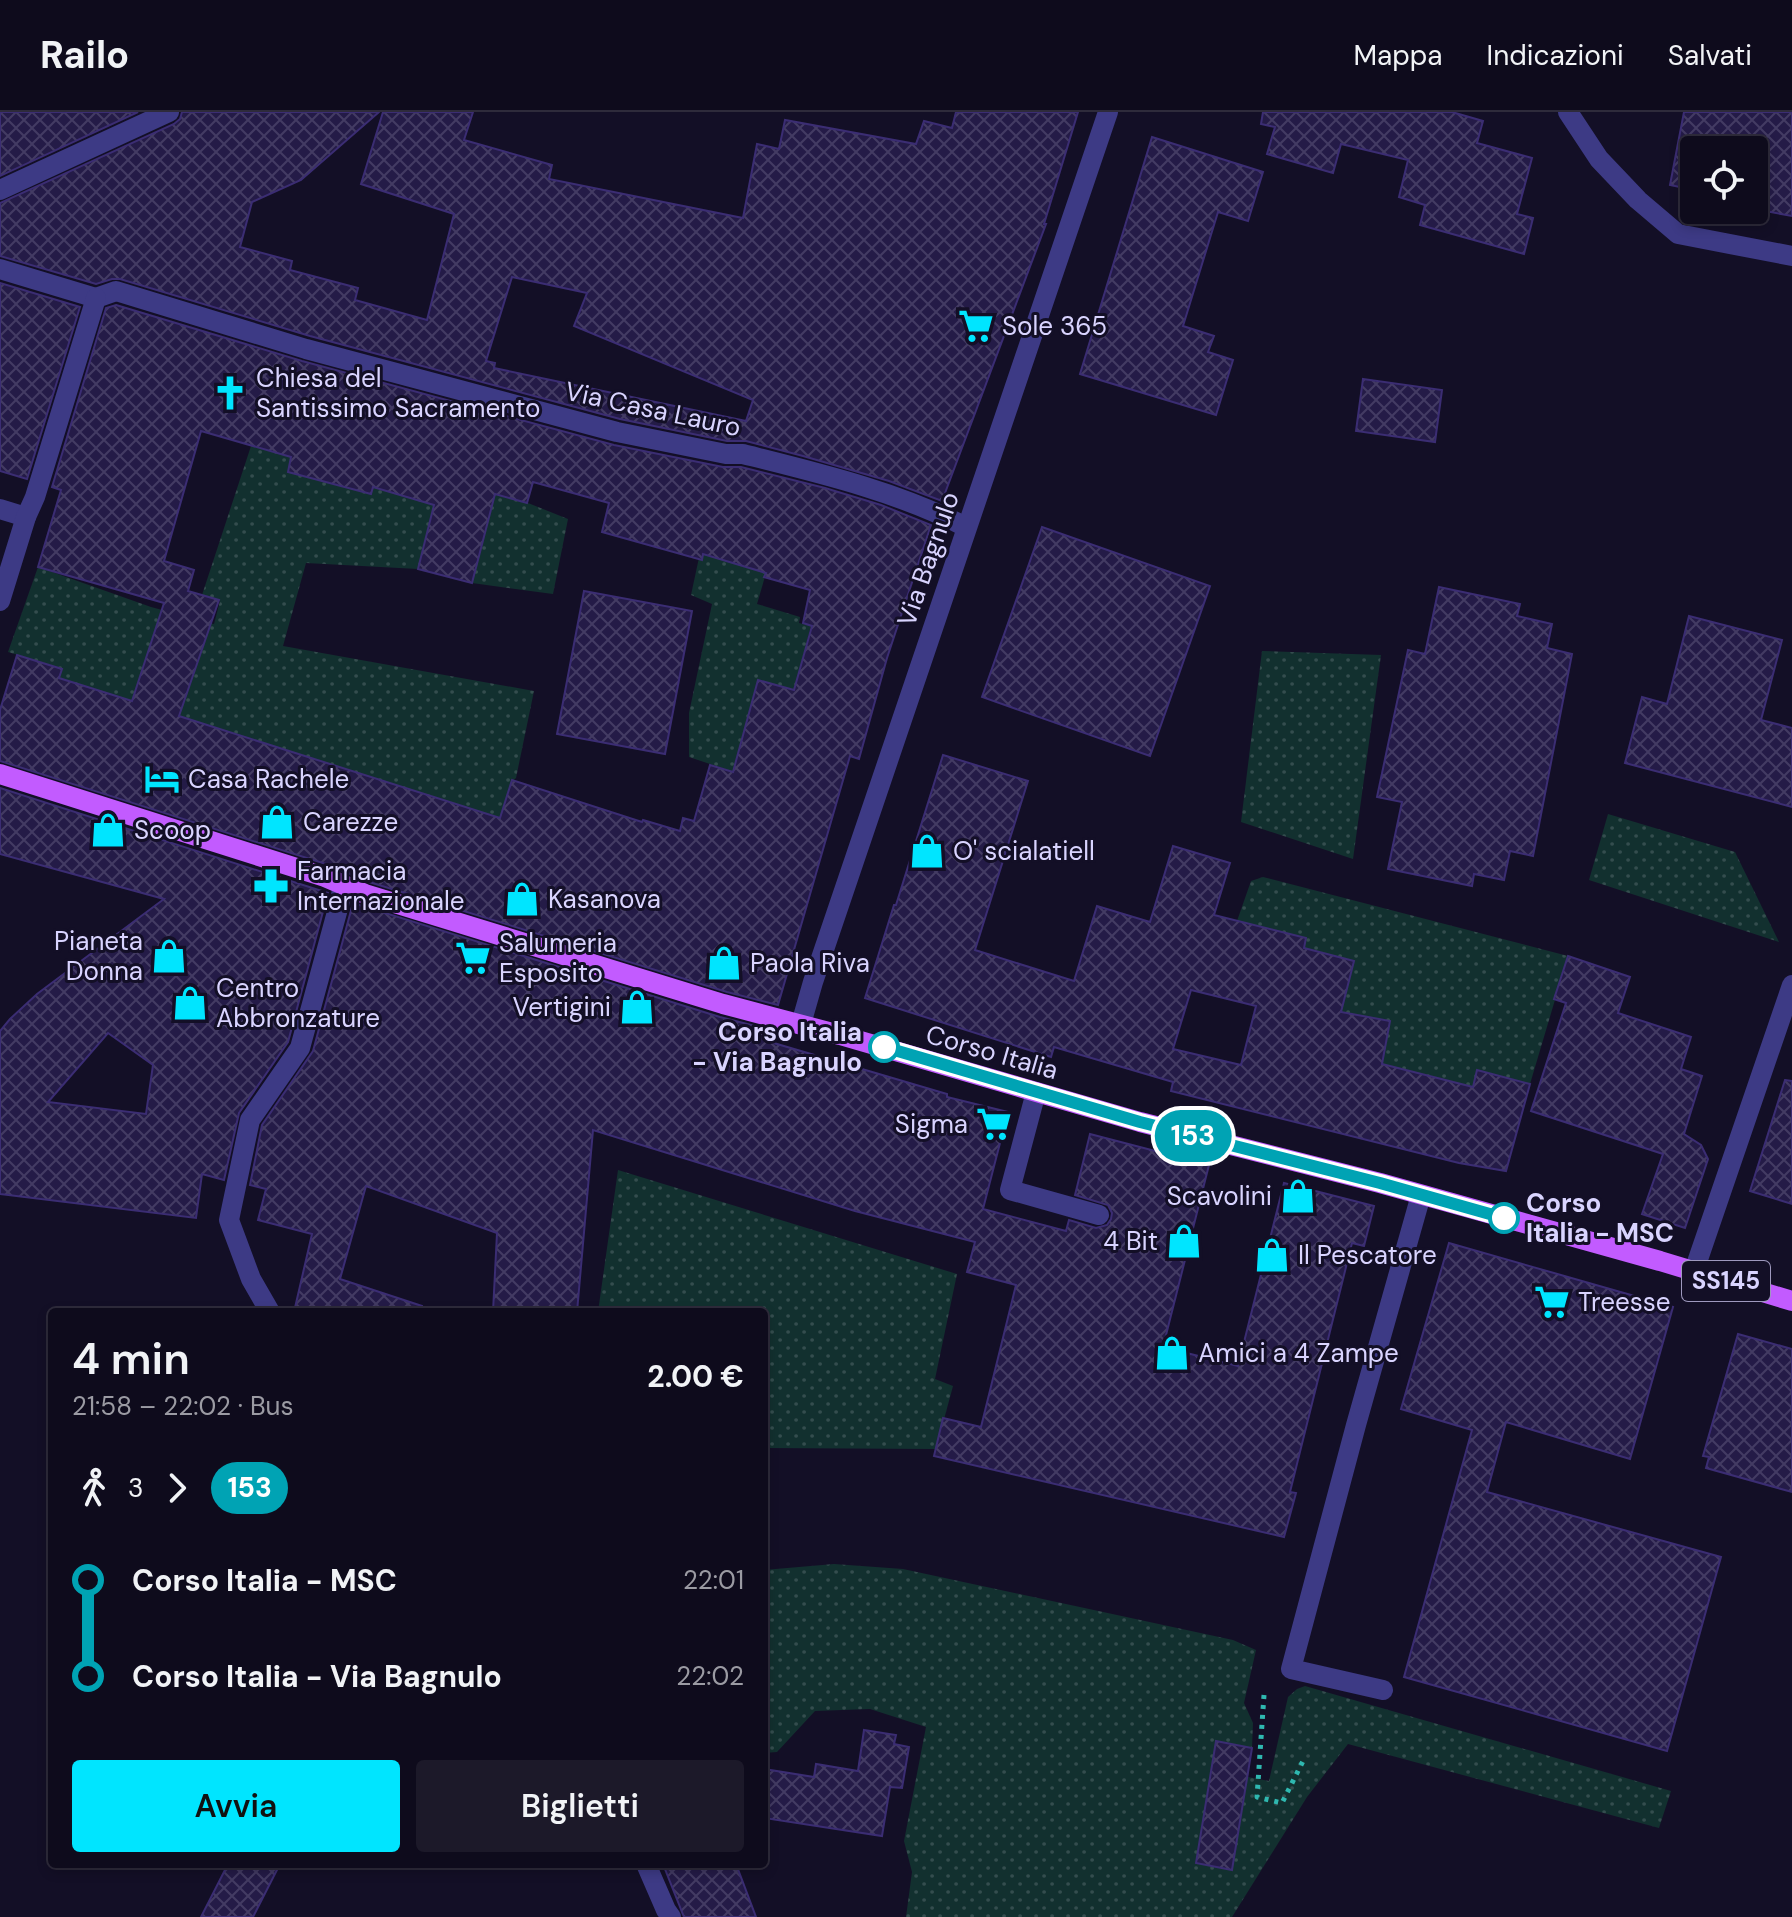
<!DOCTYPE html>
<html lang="it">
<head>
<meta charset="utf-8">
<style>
	body { margin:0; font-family:"DM Sans",sans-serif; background:#1c1929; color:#f1f3f6; height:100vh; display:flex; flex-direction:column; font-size:30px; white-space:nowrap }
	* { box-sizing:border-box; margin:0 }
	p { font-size:26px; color:#9b9ba3 }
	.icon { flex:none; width:44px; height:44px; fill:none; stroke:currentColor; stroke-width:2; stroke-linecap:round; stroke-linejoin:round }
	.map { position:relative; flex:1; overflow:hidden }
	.side { position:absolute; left:48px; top:1196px; width:720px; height:560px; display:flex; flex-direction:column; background:#0e0b1c; border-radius:8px; box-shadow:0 4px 12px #0003,0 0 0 2px #2e2b3b }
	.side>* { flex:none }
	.badge { padding:0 16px; border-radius:26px; font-size:28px; line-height:52px }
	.fabs { position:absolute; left:1680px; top:24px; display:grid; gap:16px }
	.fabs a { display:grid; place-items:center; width:88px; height:88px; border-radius:8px; background:#0e0b1c; box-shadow:0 4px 12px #0003,0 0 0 2px #2e2b3b; font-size:40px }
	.map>.badge { position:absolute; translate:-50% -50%; box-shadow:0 0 0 4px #fff }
	.legs { display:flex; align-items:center; gap:12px; height:88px; padding:0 24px; font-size:26px }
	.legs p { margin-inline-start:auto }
	.head { display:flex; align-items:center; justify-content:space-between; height:136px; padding:0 24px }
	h1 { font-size:44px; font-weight:600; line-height:60px }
	.button { display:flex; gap:16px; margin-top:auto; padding:16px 24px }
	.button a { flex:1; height:92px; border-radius:8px; background:#00e5ff; color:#111; font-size:32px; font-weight:600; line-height:92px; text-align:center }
	.button a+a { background:#1c1929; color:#f1f3f6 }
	ul { padding:0 24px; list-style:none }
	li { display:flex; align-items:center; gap:28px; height:96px; font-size:30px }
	li i { display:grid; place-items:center; width:12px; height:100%; margin:0 10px; background:currentColor }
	li i::after { content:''; width:20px; height:20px; margin:-10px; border:6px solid; border-radius:50%; background:#0e0b1c }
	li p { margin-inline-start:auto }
	li:first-child i { background:linear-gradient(#0000 50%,currentColor 0) }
	li:last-child i { background:linear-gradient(currentColor 50%,#0000 0) }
	header { display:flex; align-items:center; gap:48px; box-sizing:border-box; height:112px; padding:0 40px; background:#0e0b1c; border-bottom:2px solid #2e2b3b }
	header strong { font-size:38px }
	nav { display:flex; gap:44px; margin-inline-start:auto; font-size:28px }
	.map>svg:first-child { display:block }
</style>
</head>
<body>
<header>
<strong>Railo</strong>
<nav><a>Mappa</a><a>Indicazioni</a><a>Salvati</a></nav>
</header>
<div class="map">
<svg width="1792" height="1805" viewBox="0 0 1792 1805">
	<defs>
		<pattern id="grass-dots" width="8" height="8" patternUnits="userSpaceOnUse" patternTransform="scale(2)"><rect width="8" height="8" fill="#12302f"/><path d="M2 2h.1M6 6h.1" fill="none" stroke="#344d4e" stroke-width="1.8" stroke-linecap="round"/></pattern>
		<pattern id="building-cross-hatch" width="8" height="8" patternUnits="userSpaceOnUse" patternTransform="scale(2)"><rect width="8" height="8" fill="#241b47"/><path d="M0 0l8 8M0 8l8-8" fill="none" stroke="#433b63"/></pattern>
	</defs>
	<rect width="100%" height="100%" fill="#130f26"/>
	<g fill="url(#grass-dots)">
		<path d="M 251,334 L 291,345 L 288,359 L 371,382 L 373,375 L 394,381 L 457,368 L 436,445 L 422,442 L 418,457 L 306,451 L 283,534 L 534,579 L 516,666 L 512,669 L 500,706 L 59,566 L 61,556 L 8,540 L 38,455 L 151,495 L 214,512 L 220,489 L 202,483 Z"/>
		<path d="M 495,382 L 528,391 L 568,407 L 553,482 L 472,471 Z"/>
		<path d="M 700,441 L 766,461 L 757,492 L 800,505 L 799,511 L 811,514 L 794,578 L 758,568 L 745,614 L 769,621 L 755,667 L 689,645 L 689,601 L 712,492 L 691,483 Z"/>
		<path d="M 1262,539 L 1381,543 L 1353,747 L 1241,710 Z"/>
		<path d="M 1608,702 L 1735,740 L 1779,830 L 1589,768 Z"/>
		<path d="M 1263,765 L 1568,844 L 1530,972 L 1477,958 L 1473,975 L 1401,957 L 1328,951 L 1304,836 L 1306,826 L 1237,809 L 1251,769 Z"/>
		<path d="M 618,1058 L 957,1162 L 935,1267 L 953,1274 L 936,1337 L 764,1336 L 764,1200 L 598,1200 Z"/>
		<path d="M 834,1452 L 903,1457 L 1233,1528 L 1256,1538 L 1244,1591 L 1253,1611 L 1252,1636 L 1248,1665 L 1269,1669 L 1288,1585 L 1297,1577 L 1305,1574 L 1671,1679 L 1659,1716 L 1348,1632 L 1307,1685 L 1232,1805 L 906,1805 L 912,1760 L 904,1729 L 926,1615 L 870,1597 L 815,1599 L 777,1640 L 764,1641 L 764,1458 Z"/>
	</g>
	<g fill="url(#building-cross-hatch)" stroke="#3b2d73" stroke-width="2" fill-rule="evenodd">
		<path d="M 0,0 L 138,0 L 0,64 Z"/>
		<path d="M 182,0 L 379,0 L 301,68 L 252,90 L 240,135 L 292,149 L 290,158 L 358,176 L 355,188 L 427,208 L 454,102 L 361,72 L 383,0 L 473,0 L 464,28 L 552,53 L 549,67 L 743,106 L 757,32 L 779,37 L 785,8 L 916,32 L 924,9 L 952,16 L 956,0 L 1078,0 L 1044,112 L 1046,112 L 942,389 L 889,369 L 803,344 L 746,329 L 727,329 L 620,307 L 310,224 L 120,167 L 112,167 L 96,172 L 0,144 L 0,91 L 174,12 L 180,7 ZM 512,165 L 587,181 L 574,214 L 753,288 L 746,309 L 494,256 L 495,251 L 486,249 Z"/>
		<path d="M 1263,0 L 1452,0 L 1483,9 L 1477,31 L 1532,46 L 1517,102 L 1533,106 L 1524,142 L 1420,113 L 1425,93 L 1399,85 L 1408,48 L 1341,32 L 1333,61 L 1267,42 L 1275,15 L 1261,12 Z"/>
		<path d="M 1684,0 L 1792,0 L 1792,104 L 1754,97 L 1754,38 L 1694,38 L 1694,78 L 1670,73 Z"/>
		<path d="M 1152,25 L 1263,60 L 1248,109 L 1218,100 L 1183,214 L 1214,224 L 1208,240 L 1233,248 L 1216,303 L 1080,262 Z"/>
		<path d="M 0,171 L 80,195 L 27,367 L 0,359 Z"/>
		<path d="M 116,193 L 302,249 L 614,333 L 723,355 L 741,355 L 825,376 L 881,393 L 931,413 L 887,546 L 859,647 L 850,644 L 778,893 L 727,880 L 369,770 L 329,753 L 0,649 L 0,598 L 17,543 L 62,557 L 59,566 L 132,589 L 164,491 L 38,455 L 61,378 L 52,375 L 106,196 ZM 201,319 L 291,345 L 288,360 L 371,382 L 373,375 L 434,393 L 418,457 L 472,471 L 495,382 L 527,391 L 533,370 L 609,391 L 602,420 L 702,448 L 703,442 L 766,461 L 764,465 L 810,478 L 803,511 L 812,514 L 794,578 L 758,568 L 733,660 L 710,653 L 694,709 L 683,706 L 680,719 L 643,708 L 642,710 L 512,668 L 500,706 L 179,604 L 219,488 L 188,479 L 194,458 L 164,449 Z"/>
		<path d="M 1363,267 L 1442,278 L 1435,330 L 1356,319 Z"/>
		<path d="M 1042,415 L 1210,474 L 1150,644 L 982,585 Z"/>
		<path d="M 1439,475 L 1520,492 L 1517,504 L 1552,512 L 1547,536 L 1572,542 L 1533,744 L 1510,739 L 1504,768 L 1474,762 L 1472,774 L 1388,757 L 1402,690 L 1377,685 L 1408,538 L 1425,542 Z"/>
		<path d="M 584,479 L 692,499 L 665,642 L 557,622 Z"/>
		<path d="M 1689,504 L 1782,528 L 1761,608 L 1792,616 L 1792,695 L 1625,651 L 1642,585 L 1667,592 Z"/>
		<path d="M 943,643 L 1028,669 L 975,838 L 1074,869 L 1097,794 L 1150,810 L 1173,734 L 1230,751 L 1214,803 L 1306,826 L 1304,836 L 1354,849 L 1341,900 L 1390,909 L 1382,952 L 1473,975 L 1477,958 L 1530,972 L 1506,1059 L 1459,1051 L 1171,979 L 1173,970 L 1054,935 L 1051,945 L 865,886 L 894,793 L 896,793 ZM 1191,878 L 1256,894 L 1241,953 L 1173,937 Z"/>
		<path d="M 0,676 L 328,781 L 288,930 L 239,1001 L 224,1068 L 202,1062 L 196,1106 L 0,1082 L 0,919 L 10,907 L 37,882 L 164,787 L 0,742 ZM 108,921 L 153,953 L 146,1002 L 48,990 Z"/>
		<path d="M 353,791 L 720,905 L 771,918 L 767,929 L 947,982 L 947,985 L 1008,1000 L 983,1097 L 1066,1119 L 1069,1108 L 1096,1116 L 1107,1113 L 1111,1107 L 1112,1101 L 1108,1093 L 1075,1083 L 1090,1022 L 1209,1053 L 1163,1235 L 1238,1254 L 1284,1071 L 1374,1094 L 1364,1134 L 1352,1131 L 1290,1380 L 1296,1381 L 1284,1425 L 934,1344 L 943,1306 L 981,1315 L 1016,1173 L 967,1160 L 975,1130 L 855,1099 L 593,1018 L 577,1200 L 493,1200 L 497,1121 L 366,1074 L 340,1167 L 422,1194 L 421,1200 L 294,1200 L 312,1122 L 258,1108 L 266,1077 L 250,1073 L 262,1013 L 313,939 Z"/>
		<path d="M 1568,844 L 1630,865 L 1618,901 L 1691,925 L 1681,957 L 1702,964 L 1684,1022 L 1701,1033 L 1708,1047 L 1685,1116 L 1642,1102 L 1663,1042 L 1531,999 L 1566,891 L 1554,887 Z"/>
		<path d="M 1785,968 L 1792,969 L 1792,1092 L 1750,1079 Z"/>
		<path d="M 1449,1131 L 1673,1195 L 1630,1347 L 1506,1310 L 1487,1380 L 1721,1445 L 1667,1639 L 1404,1565 L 1472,1318 L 1401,1297 Z"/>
		<path d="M 1738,1222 L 1792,1237 L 1792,1380 L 1706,1356 L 1709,1345 L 1703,1344 Z"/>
		<path d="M 864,1618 L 896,1623 L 894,1632 L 909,1635 L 902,1676 L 890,1675 L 882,1724 L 764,1706 L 764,1657 L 814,1665 L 816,1652 L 858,1659 Z"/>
		<path d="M 1216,1629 L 1252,1636 L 1232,1758 L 1196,1751 Z"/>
		<path d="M 228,1752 L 280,1752 L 253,1805 L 201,1805 Z"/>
		<path d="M 663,1752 L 736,1752 L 756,1805 L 684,1805 Z"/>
	</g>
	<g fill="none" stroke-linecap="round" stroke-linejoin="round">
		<path stroke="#2fb8b0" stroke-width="5" stroke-dasharray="4 6" stroke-linecap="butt" d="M 1264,1583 L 1257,1685 L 1282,1691 L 1304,1647"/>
		<g stroke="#3d3a85" stroke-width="20">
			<path d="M 1568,0 L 1599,47 L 1638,88 L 1678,122 L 1792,144"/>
			<path d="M 1036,980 L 1010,1078 L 1099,1103"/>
			<path d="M 1694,1159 L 1792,873"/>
			<path d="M 270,1200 L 251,1167 L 229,1108 L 250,1008 L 300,936 L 340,789 L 343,772"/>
			<path d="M 1383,1578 L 1291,1557 L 1356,1313 L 1421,1083"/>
			<path d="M 646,1752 L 666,1798 L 671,1805"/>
		</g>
		<g stroke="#3d3a85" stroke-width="20">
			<path d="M 0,78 L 169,0"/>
			<path d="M 0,157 L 96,186"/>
			<path d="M 96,186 L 116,179 L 306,237 L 411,265 L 617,320 L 726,342 L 743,342 C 819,361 896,379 966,415"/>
			<path d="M 0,397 L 26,405"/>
			<path d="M 0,489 L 26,405 L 35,385 L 96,186"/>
			<path d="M 801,912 L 813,870 L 1108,0"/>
		</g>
		<path stroke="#c25bff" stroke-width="20" d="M 0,662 L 325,765 L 365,782 L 723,892 L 840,923 L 1140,1010 L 1380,1071 L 1660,1149 L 1792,1189"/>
	</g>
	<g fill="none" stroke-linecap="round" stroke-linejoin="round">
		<g stroke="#fff" stroke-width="18">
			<path id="line-1" d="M 884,935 L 1140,1010 L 1380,1071 L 1504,1106"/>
		</g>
		<use href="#line-1" stroke="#00a3b4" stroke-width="12"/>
	</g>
	<defs>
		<g id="supermarket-bare" transform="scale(2.76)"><path d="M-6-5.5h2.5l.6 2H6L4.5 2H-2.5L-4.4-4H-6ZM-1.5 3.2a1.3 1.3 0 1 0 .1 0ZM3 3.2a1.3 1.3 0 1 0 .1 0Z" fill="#00e5ff" stroke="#130f26" stroke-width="2.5" paint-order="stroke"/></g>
		<g id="church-bare" transform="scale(2.76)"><path d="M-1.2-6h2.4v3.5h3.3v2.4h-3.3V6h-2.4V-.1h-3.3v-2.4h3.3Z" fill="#00e5ff" stroke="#130f26" stroke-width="2.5" paint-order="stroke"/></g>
		<g id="hotel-bare" transform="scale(2.76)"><path d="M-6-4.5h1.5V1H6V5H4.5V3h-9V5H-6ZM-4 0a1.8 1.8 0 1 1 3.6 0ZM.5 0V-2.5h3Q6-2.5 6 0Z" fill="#00e5ff" stroke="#130f26" stroke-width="2.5" paint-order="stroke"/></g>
		<g id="shop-bare" transform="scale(2.76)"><path d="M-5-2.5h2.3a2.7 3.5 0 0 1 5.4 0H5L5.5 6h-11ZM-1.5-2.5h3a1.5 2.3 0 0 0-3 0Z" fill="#00e5ff" stroke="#130f26" stroke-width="2.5" paint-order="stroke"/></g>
		<g id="pharmacy-bare" transform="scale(2.76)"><path d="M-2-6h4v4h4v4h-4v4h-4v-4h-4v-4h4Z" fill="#00e5ff" stroke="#130f26" stroke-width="2.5" paint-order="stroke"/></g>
	</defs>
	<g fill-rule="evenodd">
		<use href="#supermarket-bare" x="976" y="214"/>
		<use href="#church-bare" x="230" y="281"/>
		<use href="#hotel-bare" x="162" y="667"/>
		<use href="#shop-bare" x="277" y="710"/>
		<use href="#shop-bare" x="108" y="718"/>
		<use href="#shop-bare" x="927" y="739"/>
		<use href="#pharmacy-bare" x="271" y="774"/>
		<use href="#shop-bare" x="522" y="787"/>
		<use href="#shop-bare" x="169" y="844"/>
		<use href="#supermarket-bare" x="473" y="846"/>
		<use href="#shop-bare" x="724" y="851"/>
		<use href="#shop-bare" x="190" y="891"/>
		<use href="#shop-bare" x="637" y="895"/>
		<use href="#supermarket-bare" x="994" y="1012"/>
		<use href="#shop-bare" x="1298" y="1084"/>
		<use href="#shop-bare" x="1184" y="1129"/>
		<use href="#shop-bare" x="1272" y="1143"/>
		<use href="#supermarket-bare" x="1552" y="1190"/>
		<use href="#shop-bare" x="1172" y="1241"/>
	</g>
	<g fill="#fff" stroke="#00a3b4" stroke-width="4">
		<circle cx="884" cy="935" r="14"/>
		<circle cx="1504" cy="1106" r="14"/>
	</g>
	<g text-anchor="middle" stroke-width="6" stroke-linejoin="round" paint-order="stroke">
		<rect fill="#130f26" stroke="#9e99be" stroke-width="2" x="1682" y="1149" width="88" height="40" rx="6"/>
		<g font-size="24" font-weight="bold" fill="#d9d4ff">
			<text x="1726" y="1177">SS145</text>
		</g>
		<g font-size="26" fill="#d9d4ff" stroke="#130f26" text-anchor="start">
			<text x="1002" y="223">Sole 365</text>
			<text x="256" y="275">Chiesa del<tspan x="256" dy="30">Santissimo Sacramento</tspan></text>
			<text x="188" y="676">Casa Rachele</text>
			<text x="303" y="719">Carezze</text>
			<text x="134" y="727">Scoop</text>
			<text x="953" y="748">O' scialatiell</text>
			<text x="297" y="768">Farmacia<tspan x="297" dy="30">Internazionale</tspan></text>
			<text x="548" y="796">Kasanova</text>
			<text x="143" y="838" text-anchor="end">Pianeta<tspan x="143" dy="30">Donna</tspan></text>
			<text x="499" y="840">Salumeria<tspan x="499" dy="30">Esposito</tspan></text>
			<text x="750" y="860">Paola Riva</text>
			<text x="216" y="885">Centro<tspan x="216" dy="30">Abbronzature</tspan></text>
			<text x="611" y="904" text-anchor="end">Vertigini</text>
			<text x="968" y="1021" text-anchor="end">Sigma</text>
			<text x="1272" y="1093" text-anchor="end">Scavolini</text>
			<text x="1158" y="1138" text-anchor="end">4 Bit</text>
			<text x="1298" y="1152">Il Pescatore</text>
			<text x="1578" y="1199">Treesse</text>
			<text x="1198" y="1250">Amici a 4 Zampe</text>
		</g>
		<g font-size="26" fill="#d9d4ff" stroke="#130f26">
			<text transform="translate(653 297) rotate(12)" y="9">Via Casa Lauro</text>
			<text transform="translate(928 447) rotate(-71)" y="9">Via Bagnulo</text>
			<text transform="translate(992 940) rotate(16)" y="9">Corso Italia</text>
		</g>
		<g font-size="26" font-weight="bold" fill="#d9d4ff" stroke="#130f26" text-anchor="end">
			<text x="862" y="929">Corso Italia<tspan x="862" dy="30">- Via Bagnulo</tspan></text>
			<text x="1526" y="1100" text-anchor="start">Corso<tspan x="1526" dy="30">Italia - MSC</tspan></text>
		</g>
	</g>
</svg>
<div class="fabs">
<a><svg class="icon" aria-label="locate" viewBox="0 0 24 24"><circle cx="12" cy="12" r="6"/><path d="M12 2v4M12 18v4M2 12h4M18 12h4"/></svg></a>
</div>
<b class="badge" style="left:1193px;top:1024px;background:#00a3b4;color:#fff">153</b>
<section class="side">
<div class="head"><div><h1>4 min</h1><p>21:58 – 22:02 · Bus</p></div><b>2.00 €</b></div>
<div class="legs"><svg class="icon" aria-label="walk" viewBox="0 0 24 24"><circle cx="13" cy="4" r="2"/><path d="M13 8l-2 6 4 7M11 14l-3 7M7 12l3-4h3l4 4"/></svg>3<svg class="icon" aria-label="forward" viewBox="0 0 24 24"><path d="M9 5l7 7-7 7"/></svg><b class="badge" style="background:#00a3b4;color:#fff">153</b></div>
<ul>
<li><i style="color:#00a3b4"></i><b>Corso Italia - MSC</b><p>22:01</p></li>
<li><i style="color:#00a3b4"></i><b>Corso Italia - Via Bagnulo</b><p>22:02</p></li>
</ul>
<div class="button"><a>Avvia</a><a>Biglietti</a></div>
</section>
</div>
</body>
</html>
